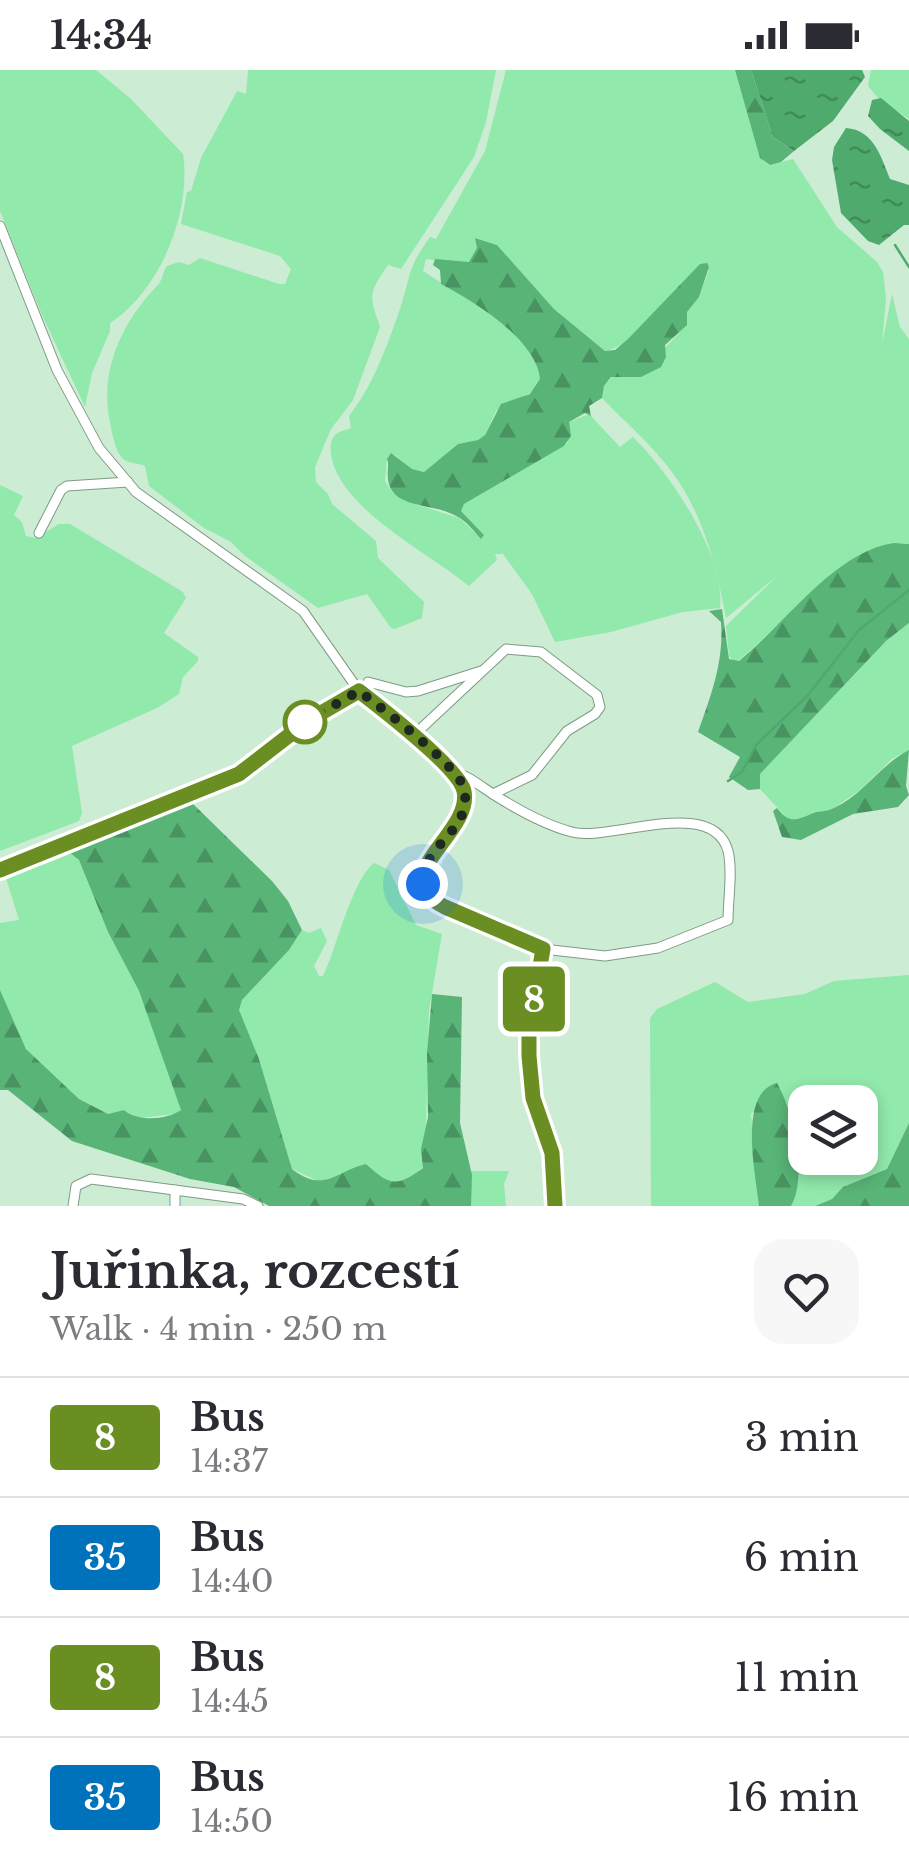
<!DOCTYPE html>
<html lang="en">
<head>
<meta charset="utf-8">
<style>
	body { margin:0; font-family:"Libre Baskerville",serif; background:#f7f7f7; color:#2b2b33; height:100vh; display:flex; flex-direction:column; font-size:38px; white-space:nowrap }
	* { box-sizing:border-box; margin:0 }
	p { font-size:32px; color:#7c7c81 }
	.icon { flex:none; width:55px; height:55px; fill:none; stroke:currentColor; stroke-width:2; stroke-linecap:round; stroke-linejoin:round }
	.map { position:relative; height:1136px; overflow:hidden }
	.drawer { display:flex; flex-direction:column; background:#fff; flex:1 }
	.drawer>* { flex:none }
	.badge { padding:0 20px; border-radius:8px; font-size:35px; line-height:65px }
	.controls { position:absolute; left:788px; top:1015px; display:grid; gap:20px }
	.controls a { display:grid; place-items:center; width:90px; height:90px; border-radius:20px; background:#fff; box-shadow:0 5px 15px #0003; font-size:50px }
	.you { position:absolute; width:50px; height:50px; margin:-25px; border:8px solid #fff; border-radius:50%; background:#1a73e8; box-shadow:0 0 0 15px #1a73e833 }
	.map>.badge { position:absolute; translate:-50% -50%; box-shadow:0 0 0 5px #fff }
	.round { display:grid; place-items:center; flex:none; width:105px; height:105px; border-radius:30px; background:#f7f7f7 }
	.headline { display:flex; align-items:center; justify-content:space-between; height:170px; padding:0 50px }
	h1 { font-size:48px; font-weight:700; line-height:75px }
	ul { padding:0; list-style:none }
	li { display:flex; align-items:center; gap:30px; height:120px; padding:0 50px; border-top:2px solid #e1e1e2 }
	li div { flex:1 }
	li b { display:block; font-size:38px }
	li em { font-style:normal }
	li .badge { min-width:110px; font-weight:700; text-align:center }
	.status { display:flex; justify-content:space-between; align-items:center; height:70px; padding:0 50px; background:#fff; direction:ltr }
	.status svg { height:28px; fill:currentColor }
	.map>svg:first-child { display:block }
</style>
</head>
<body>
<div class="status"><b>14:34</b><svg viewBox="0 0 49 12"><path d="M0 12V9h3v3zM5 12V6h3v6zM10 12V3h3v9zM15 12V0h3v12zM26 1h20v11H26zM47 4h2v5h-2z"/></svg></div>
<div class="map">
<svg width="909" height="1136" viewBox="0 0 909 1136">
	<defs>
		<pattern id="forest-firs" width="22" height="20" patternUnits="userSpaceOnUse" patternTransform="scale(2.5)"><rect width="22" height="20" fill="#59b477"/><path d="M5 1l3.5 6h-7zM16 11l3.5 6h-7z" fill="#499261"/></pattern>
		<pattern id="water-ripples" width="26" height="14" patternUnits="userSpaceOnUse" patternTransform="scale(2.5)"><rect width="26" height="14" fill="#4faa6d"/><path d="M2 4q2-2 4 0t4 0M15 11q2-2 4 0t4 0" fill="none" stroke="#418a59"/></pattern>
	</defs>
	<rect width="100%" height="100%" fill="#cdecd4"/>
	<g fill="#91e9ab" fill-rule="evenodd">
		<path d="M 0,0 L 96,0 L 130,28 L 183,84 C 192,143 159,222 110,253 L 110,261 L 92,303 L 85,337 L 42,245 L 0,141 Z"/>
		<path d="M 248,0 L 496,0 L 486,52 L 474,87 L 401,199 L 388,195 C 368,224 369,225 380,257 L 353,330 L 331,359 L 315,397 L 316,412 L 328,424 L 332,434 L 376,471 L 378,488 L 424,532 L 422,548 L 395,559 L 391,558 L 367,524 L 318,538 L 245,486 L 231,472 L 204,458 L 149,416 L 145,396 C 139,393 129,394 123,389 C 115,381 112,363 110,352 C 99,301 122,252 157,216 C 163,210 162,203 167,196 L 179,192 L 189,195 L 200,188 L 279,214 L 285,214 L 291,199 L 280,186 L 181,154 L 187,122 L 191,121 L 201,88 L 237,21 L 246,24 Z"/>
		<path d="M 506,0 L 735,0 L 763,91 L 770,95 L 793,89 L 837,157 L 877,192 L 883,202 L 886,229 L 882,274 L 892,224 L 900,257 L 909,269 L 909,474 C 857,466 778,559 739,590 L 734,592 L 729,586 L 726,556 L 777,506 L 726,548 C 716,496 704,445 672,402 C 652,375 625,352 602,328 L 604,316 L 612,307 C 636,304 689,267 686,242 L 699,227 L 709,200 L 700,194 C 683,215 630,280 605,281 L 554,239 L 497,175 L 475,168 L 478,172 L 475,186 L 466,194 L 426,189 L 423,201 C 457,224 535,263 540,309 L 534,321 L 496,341 L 485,365 L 478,370 L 458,374 L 424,402 L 411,399 L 395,385 L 387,389 L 385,411 L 393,423 L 415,434 L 459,448 L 481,468 L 484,465 L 461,441 L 464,434 L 564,376 L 568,372 L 569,352 L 589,344 L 620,377 L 633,367 C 670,403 726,486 720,538 L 683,542 L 611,562 L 555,572 L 532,524 L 503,484 L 495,484 L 497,490 L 469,516 C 429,483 338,438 331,384 C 330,376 331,367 338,363 C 342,360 347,360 351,358 L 349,346 C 373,316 387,276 400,239 C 411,206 407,198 430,167 L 436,169 L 485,81 Z"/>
		<path d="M 871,0 L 909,0 L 909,49 L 879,29 L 868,16 Z"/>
		<path d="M 0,415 L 23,426 L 14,445 L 22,452 L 26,466 L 36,468 L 59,454 L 70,454 L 183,522 L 186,528 L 164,563 L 198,587 L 198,591 L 183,607 L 179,624 L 157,638 L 72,676 L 82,743 L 79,751 L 0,781 Z"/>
		<path d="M 909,553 L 909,680 L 892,689 L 860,720 L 833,739 L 802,750 L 788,749 L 760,719 L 760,704 L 886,571 Z"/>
		<path d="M 65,784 L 72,784 L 79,790 L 108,862 L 139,921 L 180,1030 L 181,1039 L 177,1044 L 138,1048 L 124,1040 L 108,1044 L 79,1029 L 26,979 L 0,920 L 0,853 L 19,850 L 6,808 L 11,802 Z"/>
		<path d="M 374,793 L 389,800 L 416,855 L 442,864 L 429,941 L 425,1094 C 419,1103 399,1115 386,1111 C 379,1109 371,1098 366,1094 L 343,1105 L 318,1111 L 292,1099 L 259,989 L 238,940 L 242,930 L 289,880 L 302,860 L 309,863 L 321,858 L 327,871 L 314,896 L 319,906 L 323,906 C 337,877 351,812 374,793 Z"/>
		<path d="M 909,905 L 909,1053 L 887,1099 L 844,1117 L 832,1129 L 815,1136 L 791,1136 C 808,1108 792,1047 780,1018 L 751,1044 L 759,1136 L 651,1136 L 650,948 L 657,939 L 715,912 L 748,932 L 805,924 L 834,911 ZM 805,1032 L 860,1032 L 860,1088 L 805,1088 Z"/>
		<path d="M 471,1101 L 509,1101 L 504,1114 L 506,1136 L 471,1136 Z"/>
	</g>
	<g fill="url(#forest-firs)">
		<path d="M 735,0 L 751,0 L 773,67 L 794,81 L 781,92 L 770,95 L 760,88 Z"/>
		<path d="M 475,168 L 497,175 L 554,239 L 605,281 L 615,280 L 628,269 L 700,194 L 707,193 L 709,197 L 699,227 L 687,242 L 687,255 L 665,275 L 666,287 L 661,297 L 641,307 L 611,307 L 604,316 L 602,328 L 589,336 L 591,346 L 585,343 L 569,352 L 571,366 L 564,376 L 464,434 L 461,441 L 484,465 L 481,469 C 474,461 467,452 458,447 C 430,430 383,442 388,398 C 389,383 383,396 391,383 L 412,399 L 424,402 L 458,374 L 478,370 L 485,365 L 501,334 L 530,324 L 540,309 C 536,269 473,231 441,214 L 440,200 L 433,195 L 435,189 L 469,192 L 477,178 Z"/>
		<path d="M 894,473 L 909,474 L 909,553 L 886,571 L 760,704 L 760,719 L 748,720 L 729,707 L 740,687 L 698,662 C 711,625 724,592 721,552 L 709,541 L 722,539 L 729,589 L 739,591 C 784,555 835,481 894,473 Z"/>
		<path d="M 909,680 L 906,716 L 909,725 L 898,737 L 853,744 L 801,770 L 782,767 L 773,741 L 777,738 C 789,753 795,751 811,744 C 818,741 827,742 834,738 C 863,725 880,695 909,680 Z"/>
		<path d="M 190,731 L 272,811 L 288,831 L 302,860 L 289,880 L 242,930 L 239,940 L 259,989 L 292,1099 C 324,1124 336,1101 366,1094 C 389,1114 394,1119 423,1098 L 421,1079 L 428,1047 L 427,984 L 432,924 L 462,927 L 460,1053 L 472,1105 L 471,1136 L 269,1136 L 234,1117 L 190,1109 L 72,1071 L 8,1020 L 0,1020 L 0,920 L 26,979 L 79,1029 L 108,1044 L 124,1040 C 138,1052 167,1050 181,1040 L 139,921 L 108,862 L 79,790 L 65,779 Z"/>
		<path d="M 777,1013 C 793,1040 808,1108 791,1136 L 759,1136 C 756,1105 737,1023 777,1013 Z"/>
		<path d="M 909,1053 L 909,1136 L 815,1136 L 832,1129 L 843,1117 L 887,1099 Z"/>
	</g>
	<g fill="url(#water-ripples)">
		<path d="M 751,0 L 862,0 L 865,7 L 833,51 L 794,81 L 773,67 Z"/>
		<path d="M 881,28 L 909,51 L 909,81 L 880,59 L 868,46 L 872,30 Z"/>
		<path d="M 846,58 C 874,60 881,87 890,109 L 909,115 L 909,155 L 904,155 L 879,175 L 868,171 L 841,143 L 832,90 L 834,77 Z"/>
	</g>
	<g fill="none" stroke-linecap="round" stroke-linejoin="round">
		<g stroke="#4faa6d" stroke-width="2.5">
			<path d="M 895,175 L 909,197"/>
			<path d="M 728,711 L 742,702 L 756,675 L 808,625 L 859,560 L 909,520"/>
		</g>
		<g stroke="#7e9b85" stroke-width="11">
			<g id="minor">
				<path d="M 0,156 L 57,300 L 99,378 L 136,422 L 303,541 L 359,621 L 309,650 L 239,704 L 0,800"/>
				<path d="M 39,463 L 61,420 L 67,416 L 128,412"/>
				<path d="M 368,612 L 406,622 L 418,621 L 481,601"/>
				<path d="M 359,621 C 381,637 459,698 464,721 C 473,764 382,805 445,837 L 543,879 L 529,958 L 529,986 L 533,1028 L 552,1083 L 555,1136"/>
				<path d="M 413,666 L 506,579 L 541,582 L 597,625 L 600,637 L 595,644 L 567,661 L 532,705 L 493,724"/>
				<path d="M 450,700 C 469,706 480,716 496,726 C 520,741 545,755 572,762 C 610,772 713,725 728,781 C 733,801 728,829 728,850 L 658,878 L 605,886 L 543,879"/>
				<path d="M 73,1136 L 76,1116 L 91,1109 L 243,1129 L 258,1136"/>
				<path d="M 175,1136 L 175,1120"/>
			</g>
		</g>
		<use href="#minor" stroke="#fff" stroke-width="9"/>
	</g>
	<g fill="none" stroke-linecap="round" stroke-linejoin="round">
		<g stroke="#fff" stroke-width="22">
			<path id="line" d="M 0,800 L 239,704 L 309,650 L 359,621 C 381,638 459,698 464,721 C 473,764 382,806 445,837 L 543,879 L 529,958 L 529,986 L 533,1028 L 552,1083 L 555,1136"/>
		</g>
		<use href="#line" stroke="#6b8e23" stroke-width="15"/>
		<path stroke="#1d2920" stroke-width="10" stroke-dasharray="0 18" d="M 305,652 L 359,621 C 383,639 453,692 463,716 C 468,728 464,744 457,754 C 444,773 422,788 423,814"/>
	</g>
	<circle fill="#fff" stroke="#6b8e23" stroke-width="5" cx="305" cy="652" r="20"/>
</svg>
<div class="controls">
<a><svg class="icon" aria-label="layers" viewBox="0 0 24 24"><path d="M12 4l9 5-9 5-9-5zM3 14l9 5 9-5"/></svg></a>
</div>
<div class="you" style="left:423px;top:814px"></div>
<b class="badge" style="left:534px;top:929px;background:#6b8e23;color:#fff">8</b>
</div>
<section class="drawer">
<div class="headline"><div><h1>Juřinka, rozcestí</h1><p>Walk · 4 min · 250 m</p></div><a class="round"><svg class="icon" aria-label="heart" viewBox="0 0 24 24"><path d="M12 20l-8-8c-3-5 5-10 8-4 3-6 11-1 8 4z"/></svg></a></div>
<ul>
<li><span class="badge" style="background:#6b8e23;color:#fff">8</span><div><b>Bus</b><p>14:37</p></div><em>3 min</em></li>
<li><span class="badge" style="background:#0072bc;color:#fff">35</span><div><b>Bus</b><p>14:40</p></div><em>6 min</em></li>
<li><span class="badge" style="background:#6b8e23;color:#fff">8</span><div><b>Bus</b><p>14:45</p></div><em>11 min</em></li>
<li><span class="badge" style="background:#0072bc;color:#fff">35</span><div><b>Bus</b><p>14:50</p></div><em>16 min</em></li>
</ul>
</section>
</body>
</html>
